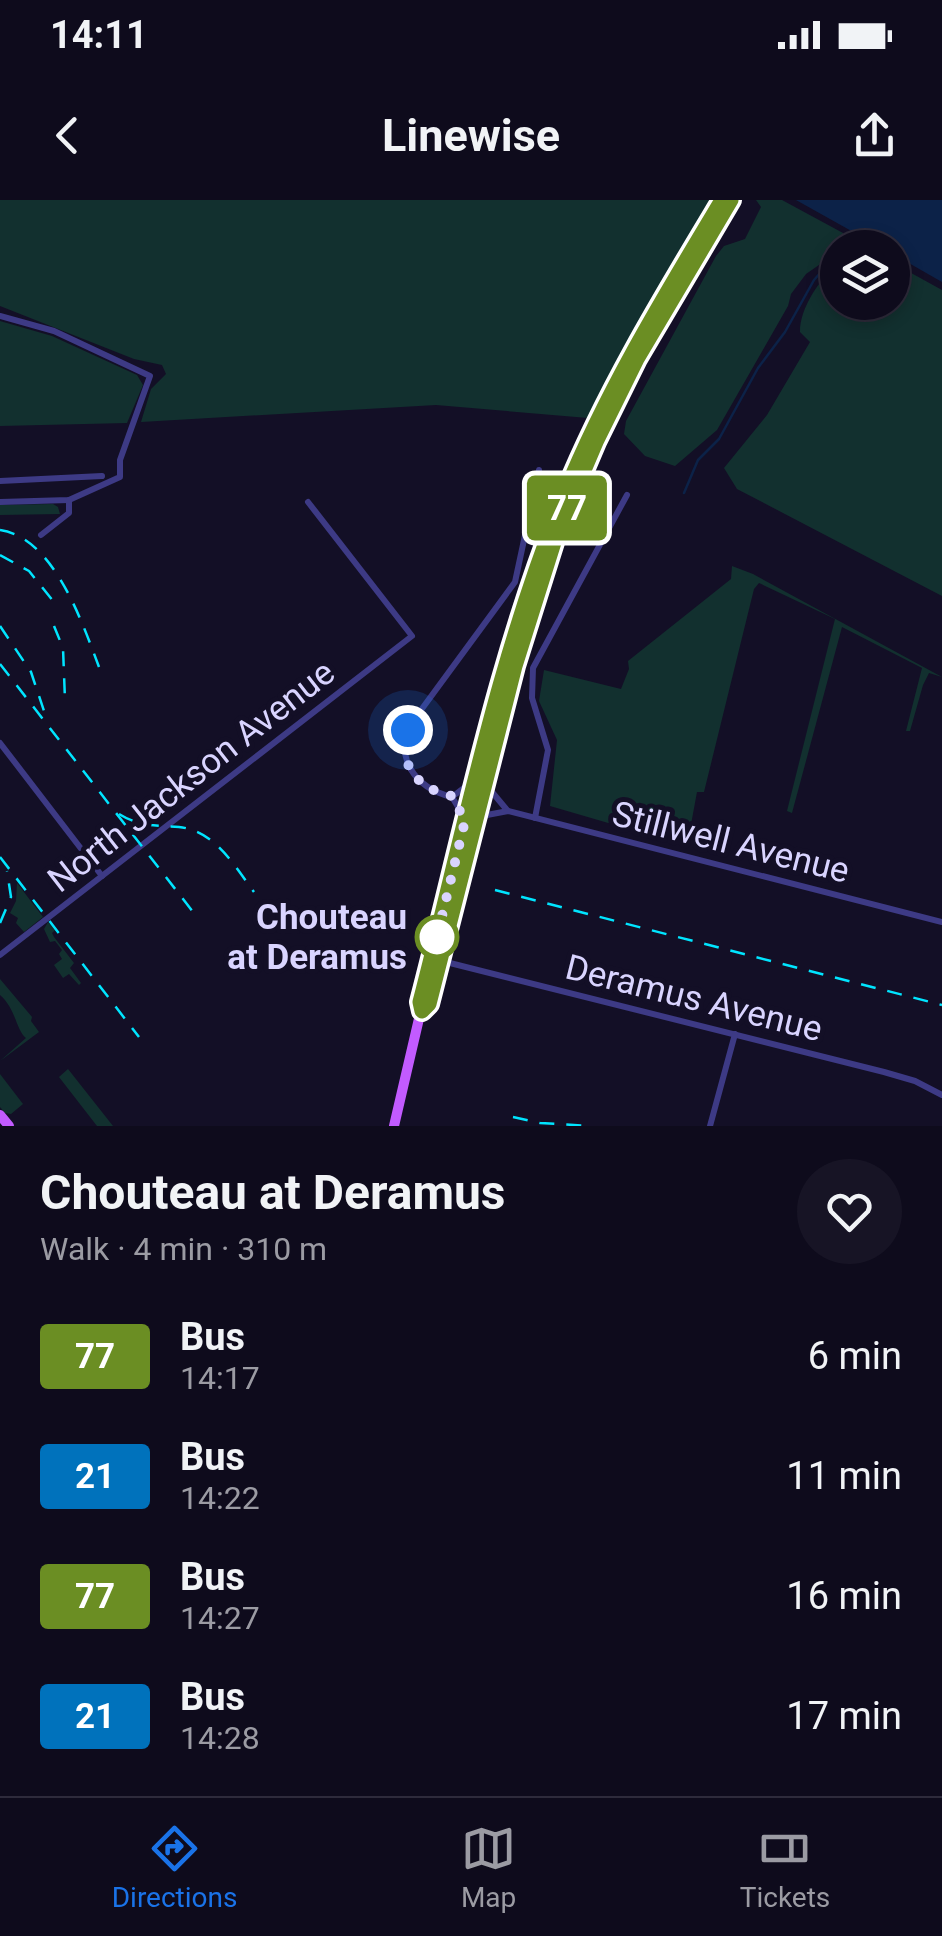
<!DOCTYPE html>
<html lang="en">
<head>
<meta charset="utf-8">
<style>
	body { margin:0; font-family:Roboto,sans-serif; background:#171425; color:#f1f3f6; height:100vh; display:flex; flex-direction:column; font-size:38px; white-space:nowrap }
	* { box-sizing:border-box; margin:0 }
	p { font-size:32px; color:#9b9ba3 }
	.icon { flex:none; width:55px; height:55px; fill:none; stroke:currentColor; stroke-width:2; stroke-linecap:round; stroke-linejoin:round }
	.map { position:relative; height:926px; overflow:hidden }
	.details { display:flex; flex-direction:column; background:#0e0b1c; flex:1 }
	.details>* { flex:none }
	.badge { padding:0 20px; border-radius:8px; font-size:35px; line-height:65px }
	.tools { position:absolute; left:820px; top:30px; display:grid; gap:20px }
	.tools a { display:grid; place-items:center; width:90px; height:90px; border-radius:50%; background:#0e0b1c; box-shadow:0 5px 15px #0003,0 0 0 2px #2e2b3b; font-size:50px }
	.you { position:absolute; width:50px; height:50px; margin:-25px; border:8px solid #fff; border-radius:50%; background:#1a73e8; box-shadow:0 0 0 15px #1a73e833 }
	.map>.badge { position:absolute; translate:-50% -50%; box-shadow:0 0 0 5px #fff }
	.round { display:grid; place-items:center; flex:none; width:105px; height:105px; border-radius:52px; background:#171425 }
	.headline { display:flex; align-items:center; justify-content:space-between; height:170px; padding:0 40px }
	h1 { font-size:48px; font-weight:700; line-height:75px }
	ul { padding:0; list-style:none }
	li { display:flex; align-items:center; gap:30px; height:120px; padding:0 40px }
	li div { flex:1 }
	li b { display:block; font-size:38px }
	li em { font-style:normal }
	li .badge { min-width:110px; font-weight:700; text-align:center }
	.status { display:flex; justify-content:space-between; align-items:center; height:70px; padding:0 50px; background:#0e0b1c; direction:ltr }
	.status svg { height:28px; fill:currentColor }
	header { display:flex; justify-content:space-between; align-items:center; height:130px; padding:0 40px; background:#0e0b1c; font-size:45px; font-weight:700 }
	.tab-bar { display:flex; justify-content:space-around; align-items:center; height:140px; border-top:2px solid #2e2b3b; background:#0e0b1c; font-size:28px; color:#9b9ba3 }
	.tab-bar a { display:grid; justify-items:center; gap:5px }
	.tab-bar .current { color:#1a73e8 }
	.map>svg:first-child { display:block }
</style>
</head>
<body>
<div class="status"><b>14:11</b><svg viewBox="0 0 49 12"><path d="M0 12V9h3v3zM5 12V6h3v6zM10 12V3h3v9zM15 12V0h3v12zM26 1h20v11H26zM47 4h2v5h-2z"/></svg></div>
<header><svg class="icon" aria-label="back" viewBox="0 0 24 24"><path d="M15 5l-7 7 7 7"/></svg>Linewise<svg class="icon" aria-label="share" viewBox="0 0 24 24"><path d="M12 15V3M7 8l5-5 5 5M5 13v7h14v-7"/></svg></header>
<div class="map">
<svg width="942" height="926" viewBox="0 0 942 926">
	<rect width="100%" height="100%" fill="#130f26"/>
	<g fill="#12302f">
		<path d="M 0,0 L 711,0 L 609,175 L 588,218 L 436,205 L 141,222 L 151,189 L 166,174 L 162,165 L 134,159 L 0,106 Z"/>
		<path d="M 756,0 L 782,0 L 843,33 L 843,39 L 819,65 L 806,74 L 791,94 L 788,106 L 717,230 L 675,266 L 645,256 L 624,234 L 626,221 L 716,56 L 724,46 L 745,39 L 761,7 Z"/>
		<path d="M 837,63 L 838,102 L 892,102 L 893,63 L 942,90 L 942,396 L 737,289 L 724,268 L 767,215 L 810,142 L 800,132 C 800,107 820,80 837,63 Z"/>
		<path d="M 0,121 L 52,136 L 137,175 L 143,185 L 127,223 L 0,226 Z"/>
		<path d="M 53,304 L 58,307 L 60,314 L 0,315 L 0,305 Z"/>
		<path d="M 732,366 L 753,374 L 942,477 L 929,473 L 923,485 L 910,531 L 906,531 L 922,468 L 842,427 L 792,613 L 787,611 L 835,419 L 759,383 L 754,389 L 704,592 L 697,592 L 687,646 L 550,606 L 557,540 L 539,501 L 544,470 L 621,489 L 629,469 L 628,461 L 731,379 Z"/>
		<path d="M 17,683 L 43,717 L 24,732 L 16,723 L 18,718 L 10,713 L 16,701 Z"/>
		<path d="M 48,722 L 55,730 L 52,733 L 54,737 L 74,763 L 70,768 L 81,783 L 79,785 L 69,774 L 63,778 L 54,765 L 62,759 L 59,754 L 62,750 L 55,741 L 50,742 L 44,729 Z"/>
		<path d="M 0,779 L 32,817 L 31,821 L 39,832 L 0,861 L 26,838 C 16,830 16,809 0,795 Z"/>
		<path d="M 68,869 L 113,926 L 97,926 L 59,877 Z"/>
		<path d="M 0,874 L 23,904 L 11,914 L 5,913 L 0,907 Z"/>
	</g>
	<path fill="#0c2248" d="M 796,0 L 942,0 L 942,82 L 893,54 L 892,48 L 880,47 Z"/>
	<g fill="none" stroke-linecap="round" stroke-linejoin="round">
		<g stroke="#0c2248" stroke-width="2.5">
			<path d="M 842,48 L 855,34"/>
			<path d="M 684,293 L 698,260 L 719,239 L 758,168 L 785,132 L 814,80 L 838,53"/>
		</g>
		<g stroke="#3d3a85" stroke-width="6">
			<path d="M 0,116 L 54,131 L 150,176 L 120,260 L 120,277 L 69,300 L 0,302"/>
			<path d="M 0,281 L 102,276"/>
			<path d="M 41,335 L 69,313 L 69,300"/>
			<path d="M 0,543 L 102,676"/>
			<path d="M 474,580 L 452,597 C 415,588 392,557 413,521 L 515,382 L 539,270"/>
			<path d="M 487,586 L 507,610"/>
			<path d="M 452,597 L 464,617"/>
			<path d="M 535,618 L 548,550 L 532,498 L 533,468 L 627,295"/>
			<path d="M 476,624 L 487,615 L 508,611 L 942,722"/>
			<path d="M 0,755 L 412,436 L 308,302"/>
			<path d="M 438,760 L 884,872 L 915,881 L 942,895"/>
			<path d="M 710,926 L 735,834"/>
		</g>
		<g stroke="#c25bff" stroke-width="10">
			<path d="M 423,811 L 429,804 L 523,435 L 556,336 L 596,242 L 637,159 L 731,0"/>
			<path d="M 0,915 L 9,926"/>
			<path d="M 394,926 L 465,621 L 534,374 L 564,295 L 605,204 L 722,0"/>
		</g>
		<g stroke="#00e5ff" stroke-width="2.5" stroke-dasharray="15 12" stroke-linecap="butt">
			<path d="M 0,330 C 54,338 82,422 99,467"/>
			<path d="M 0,355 L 29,371 L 54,402"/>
			<path d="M 0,426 L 31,472 L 45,514"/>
			<path d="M 54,426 L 63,448 L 65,500"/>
			<path d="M 0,464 L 197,717"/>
			<path d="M 119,614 C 140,627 156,625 179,627 C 215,631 234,665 254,692"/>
			<path d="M 0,657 L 139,837"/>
			<path d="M 495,690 L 942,805"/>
			<path d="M 0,723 L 11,697 L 7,671"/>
			<path d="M 513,917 L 540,923 L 591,926"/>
		</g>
	</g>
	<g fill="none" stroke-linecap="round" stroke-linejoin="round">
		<g stroke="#fff" stroke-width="22">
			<path id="line" d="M 722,0 C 665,95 607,190 565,293 C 498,456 464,632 420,802 L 422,811 L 429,804 L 515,466 L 556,336 L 596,242 L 637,159 L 731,0"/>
		</g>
		<use href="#line" stroke="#6b8e23" stroke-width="15"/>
		<path stroke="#d9d4ff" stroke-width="10" stroke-dasharray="0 18" d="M 408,530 C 397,565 418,589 452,596 L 465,621 L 437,737"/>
	</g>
	<circle fill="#fff" stroke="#6b8e23" stroke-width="5" cx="437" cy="737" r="20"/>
	<g text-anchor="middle" stroke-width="10" stroke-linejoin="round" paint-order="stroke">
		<g font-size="35" fill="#d9d4ff" stroke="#130f26">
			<text transform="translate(191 576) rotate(-38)" y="12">North Jackson Avenue</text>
			<text transform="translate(731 642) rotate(14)" y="12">Stillwell Avenue</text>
			<text transform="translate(694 798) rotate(14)" y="12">Deramus Avenue</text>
		</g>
		<g font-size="35" font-weight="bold" fill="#d9d4ff" stroke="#130f26" text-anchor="end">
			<text x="407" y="729">Chouteau<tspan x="407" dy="40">at Deramus</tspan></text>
		</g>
	</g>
</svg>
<div class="tools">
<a><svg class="icon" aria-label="layers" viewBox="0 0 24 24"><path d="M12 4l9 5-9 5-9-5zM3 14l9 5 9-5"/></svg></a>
</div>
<div class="you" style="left:408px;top:530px"></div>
<b class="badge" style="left:567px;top:308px;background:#6b8e23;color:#fff">77</b>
</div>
<section class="details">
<div class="headline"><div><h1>Chouteau at Deramus</h1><p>Walk · 4 min · 310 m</p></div><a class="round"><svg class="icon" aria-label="heart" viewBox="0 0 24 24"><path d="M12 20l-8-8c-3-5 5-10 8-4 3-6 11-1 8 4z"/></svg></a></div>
<ul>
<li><span class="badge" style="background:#6b8e23;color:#fff">77</span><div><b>Bus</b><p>14:17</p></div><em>6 min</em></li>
<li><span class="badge" style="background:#0072bc;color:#fff">21</span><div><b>Bus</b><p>14:22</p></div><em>11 min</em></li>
<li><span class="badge" style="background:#6b8e23;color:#fff">77</span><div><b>Bus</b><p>14:27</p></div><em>16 min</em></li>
<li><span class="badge" style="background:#0072bc;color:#fff">21</span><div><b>Bus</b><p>14:28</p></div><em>17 min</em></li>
</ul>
</section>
<nav class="tab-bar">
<a class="current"><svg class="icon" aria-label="directions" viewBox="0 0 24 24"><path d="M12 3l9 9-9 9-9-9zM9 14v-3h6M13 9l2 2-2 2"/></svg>Directions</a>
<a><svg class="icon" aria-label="map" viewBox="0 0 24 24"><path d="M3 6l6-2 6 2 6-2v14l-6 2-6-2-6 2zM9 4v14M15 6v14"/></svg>Map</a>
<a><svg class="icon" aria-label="tickets" viewBox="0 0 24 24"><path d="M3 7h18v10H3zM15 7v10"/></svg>Tickets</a>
</nav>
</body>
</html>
